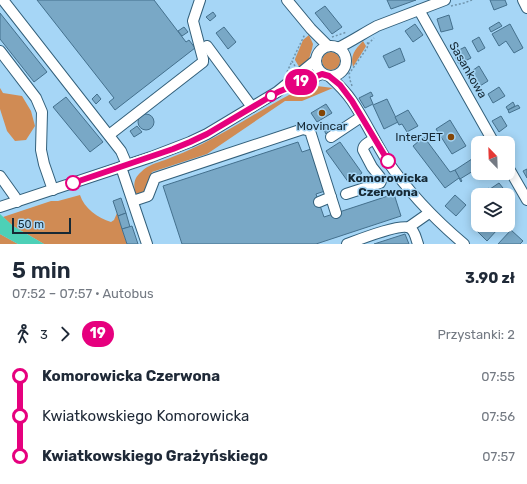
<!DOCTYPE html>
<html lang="pl">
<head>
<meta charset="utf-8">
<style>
	body { margin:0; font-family:Rubik,sans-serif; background:#f6f6f7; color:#1f2937; height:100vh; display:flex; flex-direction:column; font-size:15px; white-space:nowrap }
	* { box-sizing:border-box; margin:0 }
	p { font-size:13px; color:#747a83 }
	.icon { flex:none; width:22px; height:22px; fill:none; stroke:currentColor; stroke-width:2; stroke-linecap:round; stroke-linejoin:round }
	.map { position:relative; height:244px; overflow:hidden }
	.details { display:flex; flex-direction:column; background:#fff; flex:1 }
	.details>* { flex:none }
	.badge { padding:0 8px; border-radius:13px; font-size:14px; line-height:26px }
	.needle { width:26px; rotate:337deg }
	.controls { position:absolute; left:471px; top:136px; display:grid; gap:8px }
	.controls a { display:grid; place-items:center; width:44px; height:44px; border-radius:8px; background:#fff; box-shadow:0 2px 10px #0003; font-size:20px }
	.scale { position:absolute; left:12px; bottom:10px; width:59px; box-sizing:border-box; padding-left:4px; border:2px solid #162935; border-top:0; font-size:11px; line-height:14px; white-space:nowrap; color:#162935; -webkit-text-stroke:3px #a6d6f6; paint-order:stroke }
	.map>.badge { position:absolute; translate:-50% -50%; box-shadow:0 0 0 2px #fff }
	.legs { display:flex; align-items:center; gap:6px; height:44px; padding:0 12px; font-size:13px }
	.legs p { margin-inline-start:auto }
	.summary { display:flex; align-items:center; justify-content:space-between; height:68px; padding:0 12px }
	h1 { font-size:22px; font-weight:600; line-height:30px }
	ul { padding:0 12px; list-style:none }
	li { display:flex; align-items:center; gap:14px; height:40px; font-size:15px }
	li i { display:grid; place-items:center; width:6px; height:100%; margin:0 5px; background:currentColor }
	li i::after { content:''; width:10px; height:10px; margin:-5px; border:3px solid; border-radius:50%; background:#fff }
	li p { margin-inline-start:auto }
	li:first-child i { background:linear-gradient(#0000 50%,currentColor 0) }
	li:last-child i { background:linear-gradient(currentColor 50%,#0000 0) }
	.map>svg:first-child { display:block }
</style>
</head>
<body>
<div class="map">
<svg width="527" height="244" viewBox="0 0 527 244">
	<rect width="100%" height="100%" fill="#a6d6f6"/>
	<g fill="#d08b54">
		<path d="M 309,35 L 313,44 L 312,49 L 308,62 L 301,70 L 295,60 L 295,59 L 303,40 Z"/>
		<path d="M 363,41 L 366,46 L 365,48 L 353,67 C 350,55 355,50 362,42 Z"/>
		<circle cx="331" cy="61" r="9"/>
		<path d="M 309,85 L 333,88 L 302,101 L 285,101 L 207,154 L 152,172 L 144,192 L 135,194 C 134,185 133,179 141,172 C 148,165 156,163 165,160 C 177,155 190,150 202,144 C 238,126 272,102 309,85 Z"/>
		<path d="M 0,88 L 3,93 L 22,96 L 31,111 L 35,126 L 26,140 L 15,141 L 7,131 L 0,109 Z"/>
		<path d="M 80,195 C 84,208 98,218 111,222 L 114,220 L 117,213 L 127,244 L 44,244 L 13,226 L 3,217 L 51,201 L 58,201 Z"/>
		<path d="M 0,234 L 18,244 L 0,244 Z"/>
	</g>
	<path fill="#4dd0b7" d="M 0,214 L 13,226 L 44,244 L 18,244 L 0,234 Z"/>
	<g fill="#79a8c6" stroke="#44708d">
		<path d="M 37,0 L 154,0 L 186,42 L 189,40 L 195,48 L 115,110 L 109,102 L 114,98 Z"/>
		<path d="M 387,0 L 416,0 L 391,9 Z"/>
		<path d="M 490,0 L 505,0 L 507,5 L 494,10 Z"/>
		<path d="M 325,6 L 342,27 L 332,34 L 315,13 Z"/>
		<path d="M 213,12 L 216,16 L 210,21 L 206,17 Z"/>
		<path d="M 0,13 L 47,72 L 34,82 L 0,39 Z"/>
		<path d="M 449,15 L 453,29 L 441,32 L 437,19 Z"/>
		<path d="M 499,22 L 502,26 L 491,32 L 489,28 Z"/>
		<path d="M 415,24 L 423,35 L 413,42 L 405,31 Z"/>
		<path d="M 510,24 L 523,48 L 514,53 L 506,41 L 499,46 L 492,34 Z"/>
		<path d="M 184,27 L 188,32 L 182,36 L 178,31 Z"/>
		<path d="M 224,27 L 236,42 L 228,49 L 216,33 Z"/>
		<path d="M 479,37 L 485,48 L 478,52 L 472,41 Z"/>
		<path d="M 465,47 L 471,58 L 459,64 L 453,53 Z"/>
		<path d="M 400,48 L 405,61 L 389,68 L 383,56 Z"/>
		<path d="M 479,66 L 488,81 L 475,89 L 466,75 Z"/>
		<path d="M 499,87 L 505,96 L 493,103 L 488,94 Z"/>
		<path d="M 371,92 L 373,96 L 370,97 L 373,104 L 365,108 L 359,98 Z"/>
		<path d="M 97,94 L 101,99 L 96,104 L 92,99 Z"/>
		<path d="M 66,97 L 103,142 L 90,152 L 53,107 Z"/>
		<path d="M 387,99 L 398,122 L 384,129 L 373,105 Z"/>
		<path d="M 513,102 L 515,106 L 508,110 L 506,107 Z"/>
		<path d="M 326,104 L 332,113 L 317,122 L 311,113 Z"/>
		<path d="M 518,105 L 520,108 L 509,113 L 508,110 Z"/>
		<path d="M 408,110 L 418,126 L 407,132 L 402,124 L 399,125 L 395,117 Z"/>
		<circle cx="146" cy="122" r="8"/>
		<path d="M 501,116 L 507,126 L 499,132 L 492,121 Z"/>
		<path d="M 450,120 L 466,146 L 452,154 L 436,129 Z"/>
		<path d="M 328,123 L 332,130 L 326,134 L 324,130 L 326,128 L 324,126 Z"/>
		<path d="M 137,126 L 142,132 L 134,137 L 130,131 Z"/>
		<path d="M 424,137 L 450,172 L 455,170 L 462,181 L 461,182 L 459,178 L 445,188 L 413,146 Z"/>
		<path d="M 298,142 L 302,152 L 311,149 L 325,191 L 316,194 L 324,217 L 394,194 L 401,216 L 316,244 L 182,244 L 163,186 Z"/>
		<path d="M 340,142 L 362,173 L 349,183 L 326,151 Z"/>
		<path d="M 478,155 L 478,168 L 460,179 L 455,170 Z"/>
		<path d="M 527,169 L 527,178 L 523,171 Z"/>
		<path d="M 499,183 L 503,188 L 494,195 L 490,195 L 486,190 L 489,188 L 490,189 Z"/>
		<path d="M 455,195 L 466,205 L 456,216 L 445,206 Z"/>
		<path d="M 121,198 L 126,213 L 118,216 L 113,201 Z"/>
		<path d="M 126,213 L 130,227 L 122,229 L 118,216 Z"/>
		<path d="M 482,225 L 491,225 L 497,230 L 487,241 L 477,231 Z"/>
		<path d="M 132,226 L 138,244 L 127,244 L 122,229 Z"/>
		<path d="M 511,230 L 523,241 L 520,244 L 498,244 Z"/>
		<path d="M 405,234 L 409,244 L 374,244 Z"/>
	</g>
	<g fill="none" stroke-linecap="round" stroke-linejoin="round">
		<g stroke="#33607b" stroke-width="12">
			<g id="minor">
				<path d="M 3,0 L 121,151 L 127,165"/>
				<path d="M 287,0 L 311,29 L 328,46"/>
				<path d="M 523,0 L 527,8"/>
				<path d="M 419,10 L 494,143"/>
				<circle cx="331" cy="61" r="15"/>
				<path d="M 207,46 L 252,107"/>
				<path d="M 338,48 C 352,41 364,33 377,26 L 445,0"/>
				<path d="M 0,51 L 36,98 L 42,112 L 41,150 L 44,164 L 53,190"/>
				<path d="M 329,76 C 338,84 346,92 352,101 C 365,120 374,140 386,159 C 409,193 433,218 464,244"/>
				<path d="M 289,87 L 322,74"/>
				<path d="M 109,135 L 203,62 L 203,59 L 193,21 L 200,0"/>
				<path d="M 331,137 L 361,117"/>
				<path d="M 121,167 L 147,244"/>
				<path d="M 508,167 L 527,200"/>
				<path d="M 0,176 L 15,197 L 17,202"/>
				<path d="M 346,194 L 380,183 L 381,181 L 380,177 L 372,167 L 363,150 C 363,144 370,142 374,139"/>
				<path d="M 133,201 L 148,196 L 155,178 L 303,129 L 310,131 L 336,213"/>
				<path d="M 319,202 L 331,197"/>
				<path d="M 0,207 L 151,157 L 190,142 L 207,134 L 277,92 L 315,61"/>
				<path d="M 409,227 L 429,213"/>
				<path d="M 347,244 C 358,240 401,223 410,228 C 415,231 416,239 418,244"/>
			</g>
		</g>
		<g stroke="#7095ad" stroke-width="1.5" stroke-dasharray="2 2" stroke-linecap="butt">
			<path d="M 451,6 L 464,3 L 472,0"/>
			<path d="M 332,37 L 347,32"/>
			<path d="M 368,44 L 374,38"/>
			<path d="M 295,66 L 292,61 L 305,34"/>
			<path d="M 287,72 L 292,61"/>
			<path d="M 352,86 L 350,80 L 349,74 L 367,48 L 368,44 L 367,42"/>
		</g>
		<use href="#minor" stroke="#fff" stroke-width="10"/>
	</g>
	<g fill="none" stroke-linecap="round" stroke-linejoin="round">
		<g stroke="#fff" stroke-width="9">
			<path id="line-1" d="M 73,183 L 173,149 L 190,142 L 207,134 L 278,92 L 322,74 L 329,76 L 340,85 L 352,101 L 388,161"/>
		</g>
		<use href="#line-1" stroke="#e6007e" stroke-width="6"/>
	</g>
	<g fill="#fff" stroke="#e6007e" stroke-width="2">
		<circle cx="271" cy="96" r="5"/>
		<circle cx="388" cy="161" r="7"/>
		<circle cx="73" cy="183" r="7"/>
	</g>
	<g fill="#844606" stroke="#a6d6f6" stroke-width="1.5">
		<circle cx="322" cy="113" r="4"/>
		<circle cx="451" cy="137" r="4"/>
	</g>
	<g text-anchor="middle" stroke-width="3" stroke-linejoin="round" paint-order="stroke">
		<g font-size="12" fill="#162935" stroke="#a6d6f6">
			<text transform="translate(468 70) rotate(60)" y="4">Sasankowa</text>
		</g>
		<g font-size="12" fill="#162935" stroke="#a6d6f6">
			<text x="322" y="130">Movincar</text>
			<text x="443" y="141" text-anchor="end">InterJET</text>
		</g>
		<g font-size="12" font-weight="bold" fill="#162935" stroke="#a6d6f6">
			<text x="388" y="182">Komorowicka<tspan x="388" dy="14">Czerwona</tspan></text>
		</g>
	</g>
</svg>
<div class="controls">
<a><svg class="needle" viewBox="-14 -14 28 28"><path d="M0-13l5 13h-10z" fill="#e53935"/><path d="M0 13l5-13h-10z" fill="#747a83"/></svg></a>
<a><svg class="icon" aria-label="layers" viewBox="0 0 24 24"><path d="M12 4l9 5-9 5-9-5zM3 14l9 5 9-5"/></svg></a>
</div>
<div class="scale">50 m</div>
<b class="badge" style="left:301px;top:82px;background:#e6007e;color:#fff">19</b>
</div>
<section class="details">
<div class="summary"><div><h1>5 min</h1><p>07:52 – 07:57 · Autobus</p></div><b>3.90 zł</b></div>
<div class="legs"><svg class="icon" aria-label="walk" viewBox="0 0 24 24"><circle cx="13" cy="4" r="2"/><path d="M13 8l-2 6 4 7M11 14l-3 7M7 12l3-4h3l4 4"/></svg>3<svg class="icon" aria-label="forward" viewBox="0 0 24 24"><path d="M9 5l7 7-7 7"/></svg><b class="badge" style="background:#e6007e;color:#fff">19</b><p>Przystanki: 2</p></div>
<ul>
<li><i style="color:#e6007e"></i><b>Komorowicka Czerwona</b><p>07:55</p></li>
<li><i style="color:#e6007e"></i><span>Kwiatkowskiego Komorowicka</span><p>07:56</p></li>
<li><i style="color:#e6007e"></i><b>Kwiatkowskiego Grażyńskiego</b><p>07:57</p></li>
</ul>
</section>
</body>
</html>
